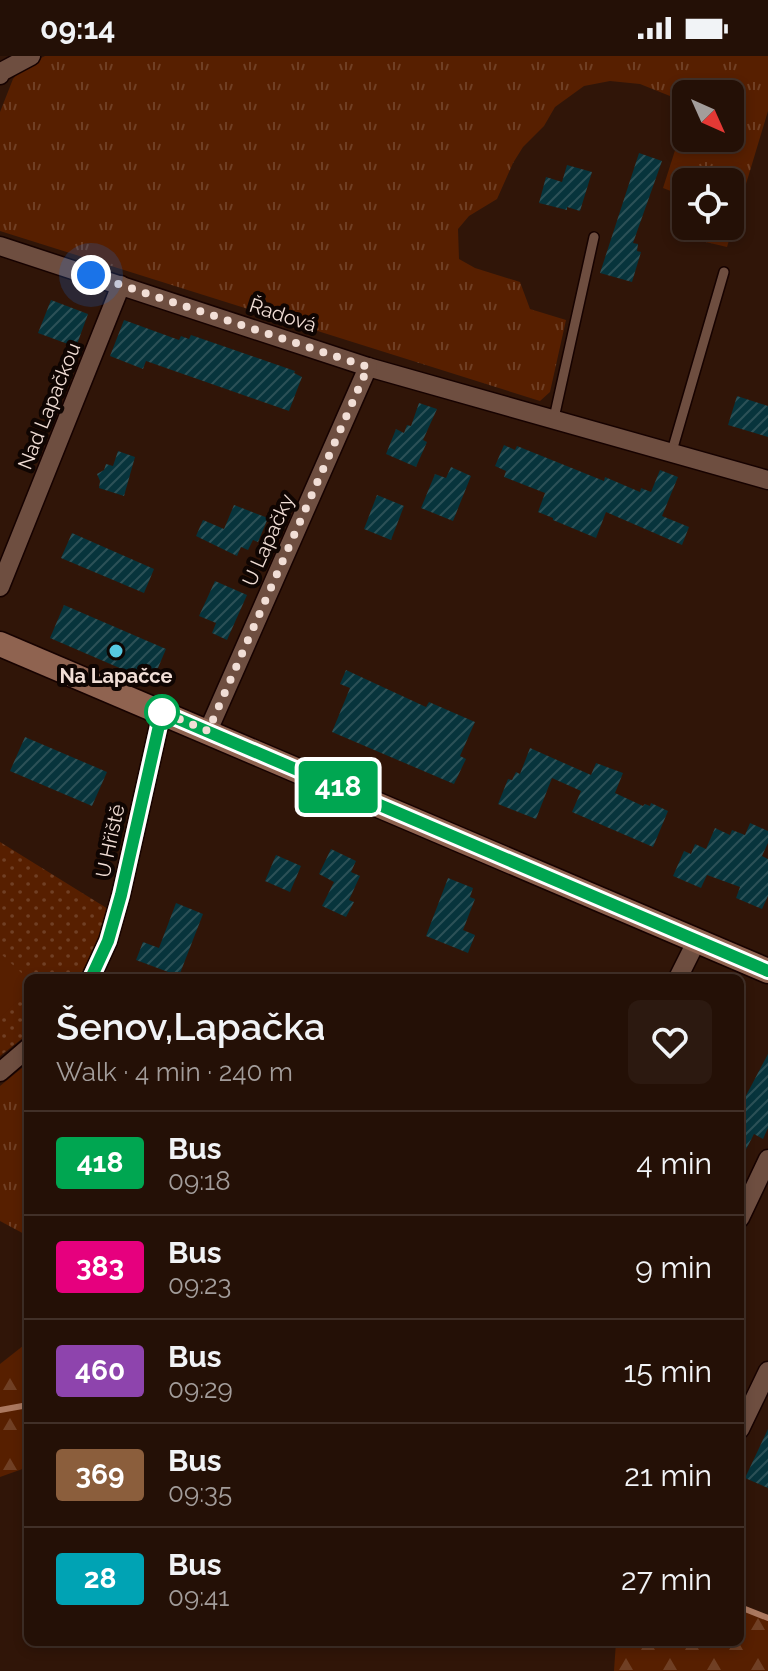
<!DOCTYPE html>
<html lang="en">
<head>
<meta charset="utf-8">
<style>
	body { margin:0; font-family:Raleway,sans-serif; background:#2c1910; color:#f1f3f6; height:100vh; display:flex; flex-direction:column; font-size:30px; white-space:nowrap }
	* { box-sizing:border-box; margin:0 }
	p { font-size:26px; color:#a39d9b }
	.icon { flex:none; width:44px; height:44px; fill:none; stroke:currentColor; stroke-width:2; stroke-linecap:round; stroke-linejoin:round }
	.map { position:relative; flex:1; overflow:hidden }
	.drawer { position:absolute; left:24px; top:918px; width:720px; height:672px; display:flex; flex-direction:column; background:#241006; border-radius:12px; box-shadow:0 4px 12px #0003,0 0 0 2px #413028 }
	.drawer>* { flex:none }
	.badge { padding:0 16px; border-radius:6px; font-size:28px; line-height:52px }
	.needle { width:52px; rotate:135deg }
	.controls { position:absolute; left:672px; top:24px; display:grid; gap:16px }
	.controls a { display:grid; place-items:center; width:72px; height:72px; border-radius:12px; background:#241006; box-shadow:0 4px 12px #0003,0 0 0 2px #413028; font-size:40px }
	.you { position:absolute; width:40px; height:40px; margin:-20px; border:6px solid #fff; border-radius:50%; background:#1a73e8; box-shadow:0 0 0 12px #1a73e833 }
	.map>.badge { position:absolute; translate:-50% -50%; box-shadow:0 0 0 4px #fff }
	.round { display:grid; place-items:center; flex:none; width:84px; height:84px; border-radius:12px; background:#2c1910 }
	.head { display:flex; align-items:center; justify-content:space-between; height:136px; padding:0 32px }
	h1 { font-size:38px; font-weight:600; line-height:60px }
	ul { padding:0; list-style:none }
	li { display:flex; align-items:center; gap:24px; height:104px; padding:0 32px; border-top:2px solid #413028 }
	li div { flex:1 }
	li b { display:block; font-size:30px }
	li em { font-style:normal }
	li .badge { min-width:88px; font-weight:700; text-align:center }
	.status { display:flex; justify-content:space-between; align-items:center; height:56px; padding:0 40px; background:#241006; direction:ltr }
	.status svg { height:22px; fill:currentColor }
	.map>svg:first-child { display:block }
</style>
</head>
<body>
<div class="status"><b>09:14</b><svg viewBox="0 0 49 12"><path d="M0 12V9h3v3zM5 12V6h3v6zM10 12V3h3v9zM15 12V0h3v12zM26 1h20v11H26zM47 4h2v5h-2z"/></svg></div>
<div class="map">
<svg width="768" height="1615" viewBox="0 0 768 1615">
	<defs>
		<pattern id="grass-tufts" width="24" height="20" patternUnits="userSpaceOnUse" patternTransform="scale(2)"><rect width="24" height="20" fill="#571f00"/><path d="M3 7l-1-3M5 7V3M7 7l1-3M15 17l-1-3M17 17v-4M19 17l1-3" fill="none" stroke="#703f24"/></pattern>
		<pattern id="forest-firs" width="22" height="20" patternUnits="userSpaceOnUse" patternTransform="scale(2)"><rect width="22" height="20" fill="#571f00"/><path d="M5 1l3.5 6h-7zM16 11l3.5 6h-7z" fill="#703f24"/></pattern>
		<pattern id="park-dots" width="8" height="8" patternUnits="userSpaceOnUse" patternTransform="scale(2)"><rect width="8" height="8" fill="#571f00"/><path d="M2 2h.1M6 6h.1" fill="none" stroke="#703f24" stroke-width="1.8" stroke-linecap="round"/></pattern>
		<pattern id="building-hatch" width="6" height="6" patternUnits="userSpaceOnUse" patternTransform="scale(2)"><rect width="6" height="6" fill="#07343c"/><path d="M-1 1l2-2M0 6l6-6M5 7l2-2" fill="none" stroke="#2c5157"/></pattern>
	</defs>
	<rect width="100%" height="100%" fill="#301508"/>
	<g fill="url(#grass-tufts)">
		<path d="M 45,0 L 768,0 L 768,55 L 727,191 L 680,180 L 686,152 L 686,170 L 730,170 L 730,126 L 686,126 L 686,141 L 663,132 L 686,60 L 686,82 L 730,82 L 730,38 L 686,38 L 686,54 L 682,47 L 670,40 L 640,28 L 610,25 L 584,30 L 555,51 L 544,70 L 523,91 L 513,107 L 497,143 L 469,160 L 458,173 L 459,203 L 475,212 L 520,226 L 530,253 L 566,264 L 550,336 L 540,345 L 0,175 L 0,56 L 13,23 L 23,11 Z"/>
		<path d="M 28,1007 L 28,1180 L 0,1165 L 0,1030 Z"/>
	</g>
	<g fill="url(#forest-firs)">
		<path d="M 28,1286 L 28,1411 L 0,1421 L 0,1308 Z"/>
		<path d="M 740,1548 L 768,1560 L 768,1615 L 614,1615 L 616,1586 L 740,1586 Z"/>
	</g>
	<path fill="url(#park-dots)" d="M 0,786 L 113,856 L 79,922 L 28,922 L 28,978 L 0,1000 Z"/>
	<path fill="#571f00" d="M 0,897 L 28,923 L 28,934 L 0,962 Z"/>
	<g fill="none" stroke-linecap="round" stroke-linejoin="round">
		<g stroke="#ab785f" stroke-width="6">
			<path d="M 0,1354 L 28,1349"/>
			<path d="M 740,1551 L 768,1562"/>
		</g>
	</g>
	<g fill="url(#building-hatch)">
		<path d="M 639,97 L 662,105 L 633,187 L 638,188 L 637,195 L 641,196 L 632,226 L 600,217 Z"/>
		<path d="M 567,109 L 592,116 L 580,155 L 567,151 L 567,154 L 539,147 L 546,121 L 562,126 Z"/>
		<path d="M 51,244 L 88,258 L 76,291 L 38,277 Z"/>
		<path d="M 124,264 L 179,284 L 181,280 L 189,283 L 191,279 L 295,315 L 294,317 L 302,321 L 289,355 L 146,305 L 143,313 L 110,300 Z"/>
		<path d="M 737,340 L 768,350 L 768,381 L 728,369 Z"/>
		<path d="M 419,347 L 437,353 L 423,384 L 427,386 L 416,411 L 386,398 L 396,373 L 404,377 L 407,369 L 411,370 Z"/>
		<path d="M 504,389 L 515,394 L 517,390 L 604,425 L 605,421 L 640,436 L 641,432 L 651,436 L 660,414 L 678,421 L 662,460 L 689,471 L 682,489 L 606,456 L 596,482 L 553,464 L 553,462 L 538,456 L 545,437 L 504,421 L 506,415 L 495,410 Z"/>
		<path d="M 118,395 L 135,401 L 124,440 L 99,432 L 100,425 L 97,418 L 104,414 L 106,408 L 113,410 Z"/>
		<path d="M 451,411 L 471,420 L 453,465 L 421,452 L 435,418 L 446,422 Z"/>
		<path d="M 377,439 L 404,450 L 391,484 L 364,473 Z"/>
		<path d="M 234,449 L 268,462 L 258,486 L 253,484 L 248,494 L 241,491 L 237,500 L 196,480 L 203,464 L 224,473 Z"/>
		<path d="M 72,477 L 154,513 L 144,537 L 61,502 Z"/>
		<path d="M 215,525 L 247,539 L 227,584 L 212,577 L 216,567 L 199,560 Z"/>
		<path d="M 64,549 L 166,593 L 152,626 L 50,582 Z"/>
		<path d="M 346,614 L 426,651 L 429,646 L 475,666 L 460,700 L 466,703 L 454,728 L 332,676 L 350,632 L 340,628 Z"/>
		<path d="M 25,681 L 107,716 L 92,750 L 10,715 Z"/>
		<path d="M 530,692 L 591,719 L 596,707 L 623,717 L 615,737 L 643,750 L 645,748 L 650,750 L 651,747 L 668,755 L 653,791 L 572,756 L 581,735 L 552,722 L 536,763 L 498,748 L 508,723 L 512,724 L 516,716 L 520,718 Z"/>
		<path d="M 750,767 L 768,775 L 768,787 L 762,800 L 768,803 L 768,840 L 762,853 L 736,842 L 740,831 L 707,819 L 701,832 L 673,820 L 684,795 L 691,798 L 695,788 L 706,793 L 715,772 L 730,779 L 732,774 L 745,779 Z"/>
		<path d="M 331,793 L 356,805 L 351,816 L 360,820 L 349,844 L 354,846 L 346,861 L 322,850 L 334,826 L 319,818 Z"/>
		<path d="M 276,799 L 301,810 L 290,836 L 265,825 Z"/>
		<path d="M 448,822 L 473,832 L 470,841 L 475,843 L 463,874 L 475,879 L 468,897 L 426,880 Z"/>
		<path d="M 176,847 L 203,858 L 179,920 L 136,904 L 143,886 L 159,892 Z"/>
		<path d="M 768,998 L 768,1072 L 763,1083 L 754,1078 L 740,1105 L 740,1051 Z"/>
		<path d="M 768,1373 L 768,1432 L 745,1422 Z"/>
	</g>
	<g fill="none" stroke-linecap="round" stroke-linejoin="round">
		<g stroke="#160200" stroke-width="12">
			<g id="lane">
				<path d="M 554,362 L 594,181"/>
				<path d="M 672,395 L 724,216"/>
			</g>
		</g>
		<g stroke="#160200" stroke-width="21">
			<g id="street">
				<path d="M 0,19 L 1,16 L 31,0"/>
				<path d="M 0,190 L 368,311 L 768,424"/>
				<path d="M 0,531 L 121,229"/>
				<path d="M 208,675 L 368,311"/>
				<path d="M 91,922 L 108,885 L 121,839 L 162,656"/>
				<path d="M 678,922 L 697,884"/>
				<path d="M 0,1016 L 28,992"/>
				<path d="M 740,1162 L 768,1103"/>
				<path d="M 740,1373 L 768,1315"/>
			</g>
		</g>
		<g stroke="#160200" stroke-width="27">
			<path id="secondary" d="M 0,588 L 768,915"/>
		</g>
		<use href="#lane" stroke="#6e4e40" stroke-width="9"/>
		<use href="#street" stroke="#6e4e40" stroke-width="18"/>
		<use href="#secondary" stroke="#8f6350" stroke-width="24"/>
	</g>
	<g fill="none" stroke-linecap="round" stroke-linejoin="round">
		<g stroke="#fff" stroke-width="18">
			<path id="line" d="M 91,922 L 108,885 L 121,839 L 162,656 L 768,915"/>
		</g>
		<use href="#line" stroke="#00a651" stroke-width="12"/>
		<path stroke="#f1ded6" stroke-width="8" stroke-dasharray="0 14.4" d="M 91,219 L 368,311 L 208,675 L 162,656"/>
	</g>
	<circle fill="#56c9e1" stroke="#0f0502" stroke-width="3" cx="116" cy="595" r="8"/>
	<circle fill="#fff" stroke="#00a651" stroke-width="4" cx="162" cy="656" r="16"/>
	<g text-anchor="middle" stroke-width="8" stroke-linejoin="round" paint-order="stroke">
		<g font-size="20" fill="#f1ded6" stroke="#0f0502">
			<text transform="translate(283 259) rotate(18)" y="7">Řadová</text>
			<text transform="translate(49 350) rotate(-68)" y="7">Nad Lapačkou</text>
			<text transform="translate(268 484) rotate(-66)" y="7">U Lapačky</text>
			<text transform="translate(110 785) rotate(-78)" y="7">U Hřiště</text>
		</g>
		<g font-size="20" font-weight="bold" fill="#f1ded6" stroke="#0f0502">
			<text x="116" y="627">Na Lapačce</text>
		</g>
	</g>
</svg>
<div class="controls">
<a><svg class="needle" viewBox="-14 -14 28 28"><path d="M0-13l5 13h-10z" fill="#e53935"/><path d="M0 13l5-13h-10z" fill="#a39d9b"/></svg></a>
<a><svg class="icon" aria-label="locate" viewBox="0 0 24 24"><circle cx="12" cy="12" r="6"/><path d="M12 2v4M12 18v4M2 12h4M18 12h4"/></svg></a>
</div>
<div class="you" style="left:91px;top:219px"></div>
<b class="badge" style="left:338px;top:731px;background:#00a651;color:#fff">418</b>
<section class="drawer">
<div class="head"><div><h1>Šenov,Lapačka</h1><p>Walk · 4 min · 240 m</p></div><a class="round"><svg class="icon" aria-label="heart" viewBox="0 0 24 24"><path d="M12 20l-8-8c-3-5 5-10 8-4 3-6 11-1 8 4z"/></svg></a></div>
<ul>
<li><span class="badge" style="background:#00a651;color:#fff">418</span><div><b>Bus</b><p>09:18</p></div><em>4 min</em></li>
<li><span class="badge" style="background:#e6007e;color:#fff">383</span><div><b>Bus</b><p>09:23</p></div><em>9 min</em></li>
<li><span class="badge" style="background:#8e44ad;color:#fff">460</span><div><b>Bus</b><p>09:29</p></div><em>15 min</em></li>
<li><span class="badge" style="background:#8b5e3c;color:#fff">369</span><div><b>Bus</b><p>09:35</p></div><em>21 min</em></li>
<li><span class="badge" style="background:#00a3b4;color:#fff">28</span><div><b>Bus</b><p>09:41</p></div><em>27 min</em></li>
</ul>
</section>
</div>
</body>
</html>
